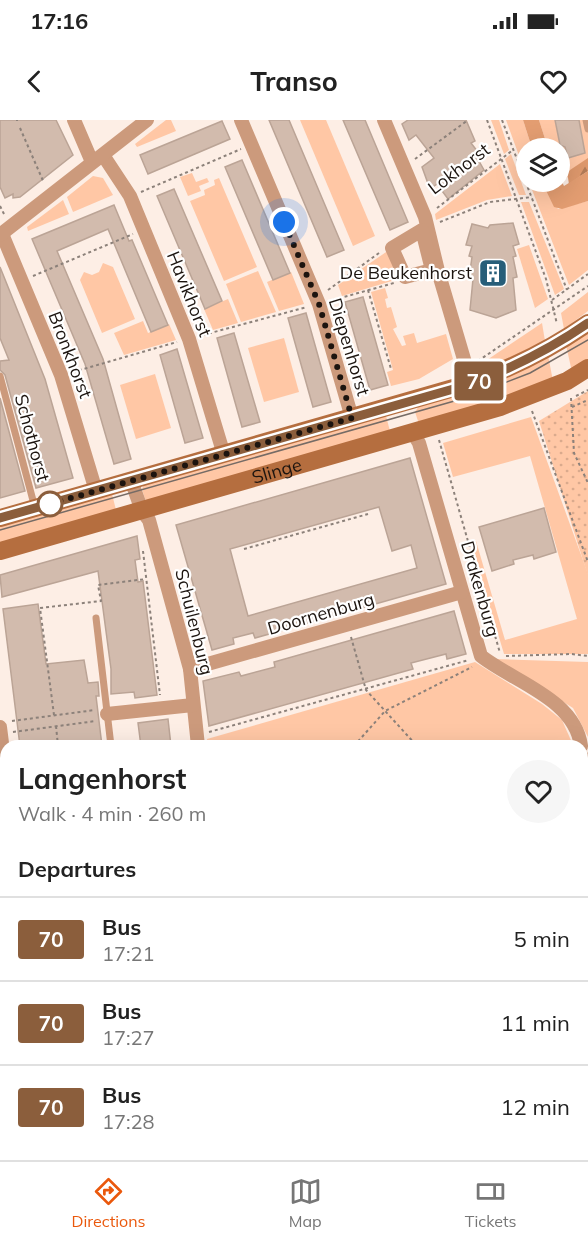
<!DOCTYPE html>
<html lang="en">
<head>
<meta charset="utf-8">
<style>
	body { margin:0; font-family:Mulish,sans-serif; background:#f6f6f6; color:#222; height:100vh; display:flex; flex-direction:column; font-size:22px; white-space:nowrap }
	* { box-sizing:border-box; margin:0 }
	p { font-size:20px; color:#767676 }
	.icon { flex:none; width:33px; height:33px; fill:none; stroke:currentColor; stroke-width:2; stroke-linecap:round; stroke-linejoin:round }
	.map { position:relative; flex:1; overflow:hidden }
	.side { position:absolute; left:0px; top:620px; width:588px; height:422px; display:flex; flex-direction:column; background:#fff; border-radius:18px 18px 0 0; box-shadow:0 6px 24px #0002 }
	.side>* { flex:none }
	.badge { padding:0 12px; border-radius:4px; font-size:21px; line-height:39px }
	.buttons { position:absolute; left:516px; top:18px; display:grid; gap:12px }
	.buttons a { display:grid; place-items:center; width:54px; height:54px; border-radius:50%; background:#fff; box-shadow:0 6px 24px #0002; font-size:30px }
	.you { position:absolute; width:30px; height:30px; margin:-15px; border:4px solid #fff; border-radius:50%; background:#1a73e8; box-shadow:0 0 0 9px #1a73e833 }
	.map>.badge { position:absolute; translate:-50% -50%; box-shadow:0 0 0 3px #fff }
	h2 { padding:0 18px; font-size:22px; line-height:54px }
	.round { display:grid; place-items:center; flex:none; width:63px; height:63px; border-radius:32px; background:#f6f6f6 }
	.headline { display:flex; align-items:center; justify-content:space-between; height:102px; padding:0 18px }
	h1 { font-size:28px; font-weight:700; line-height:45px }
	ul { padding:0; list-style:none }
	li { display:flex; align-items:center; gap:18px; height:84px; padding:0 18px; border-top:2px solid #e0e0e0 }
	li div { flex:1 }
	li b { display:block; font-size:22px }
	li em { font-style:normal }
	li .badge { min-width:66px; font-weight:700; text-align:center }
	.status { display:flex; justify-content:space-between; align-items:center; height:42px; padding:0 30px; background:#fff; direction:ltr }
	.status svg { height:16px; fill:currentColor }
	header { display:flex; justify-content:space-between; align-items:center; height:78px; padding:0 18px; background:#fff; font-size:27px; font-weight:700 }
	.menu { display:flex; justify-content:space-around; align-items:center; height:84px; border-top:2px solid #e0e0e0; background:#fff; font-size:16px; color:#767676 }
	.menu a { display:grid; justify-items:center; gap:3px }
	.menu .current { color:#ea580c }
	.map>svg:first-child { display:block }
</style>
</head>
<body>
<div class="status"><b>17:16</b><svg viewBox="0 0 49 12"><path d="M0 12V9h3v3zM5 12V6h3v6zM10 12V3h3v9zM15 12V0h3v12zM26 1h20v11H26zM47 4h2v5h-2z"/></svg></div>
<header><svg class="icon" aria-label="back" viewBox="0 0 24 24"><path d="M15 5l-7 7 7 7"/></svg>Transo<svg class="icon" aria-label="heart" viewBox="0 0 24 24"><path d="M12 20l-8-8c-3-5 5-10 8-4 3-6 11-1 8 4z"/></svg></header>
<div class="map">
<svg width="588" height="1040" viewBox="0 0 588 1040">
	<defs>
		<pattern id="forest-firs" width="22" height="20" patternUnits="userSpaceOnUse" patternTransform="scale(1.5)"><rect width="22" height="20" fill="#de986c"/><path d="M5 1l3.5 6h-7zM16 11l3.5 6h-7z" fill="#b37b57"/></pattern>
		<pattern id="park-dots" width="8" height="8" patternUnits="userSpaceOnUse" patternTransform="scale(1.5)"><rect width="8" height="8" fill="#ffc7a5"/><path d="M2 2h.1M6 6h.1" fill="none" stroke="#daaa8d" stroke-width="1.8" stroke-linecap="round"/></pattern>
	</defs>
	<rect width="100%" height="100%" fill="#fdeee5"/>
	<g fill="#ffc7a5">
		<path d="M 166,0 L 171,0 L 176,11 L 137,27 L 135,24 Z"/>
		<path d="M 300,0 L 326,0 L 375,116 L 353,126 Z"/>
		<path d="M 491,0 L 499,0 L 509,30 L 504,34 Z"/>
		<path d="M 506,0 L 523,0 L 532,28 L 526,28 L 526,55 Z"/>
		<path d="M 539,0 L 588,0 L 588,45 L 566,58 L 560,57 L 560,28 L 548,28 Z"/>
		<path d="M 511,34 L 526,75 L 519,75 L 505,39 Z"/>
		<path d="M 500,44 L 512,76 L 487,80 L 436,100 L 435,94 Z"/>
		<path d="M 192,53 L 196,62 L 207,58 L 209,62 L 199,66 L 201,71 L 188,76 L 180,57 Z"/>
		<path d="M 93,56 L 103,58 L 113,75 L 73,92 L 67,77 Z"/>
		<path d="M 219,58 L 257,147 L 224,161 L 190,81 L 205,75 L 204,70 L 215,65 L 214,60 Z"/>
		<path d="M 529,62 L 542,62 L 558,89 L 588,81 L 588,150 L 569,165 Z"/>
		<path d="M 63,80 L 69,94 L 28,111 L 27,107 Z"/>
		<path d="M 521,82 L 529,82 L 564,169 L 555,175 Z"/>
		<path d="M 529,125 L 548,179 L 535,188 L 517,129 Z"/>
		<path d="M 392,128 L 405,157 L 342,176 L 338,165 Z"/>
		<path d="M 103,143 L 113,147 L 135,199 L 102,213 L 80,160 L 84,152 L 92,155 L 99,152 Z"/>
		<path d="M 258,151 L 276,192 L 241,202 L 226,164 Z"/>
		<path d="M 291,152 L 304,184 L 279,191 L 267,162 Z"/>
		<path d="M 385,168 L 388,178 L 385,179 L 387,188 L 391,187 L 397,207 L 393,209 L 402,226 L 406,225 L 403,216 L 414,213 L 417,223 L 446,214 L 453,239 L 419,259 L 391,266 L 387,252 L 393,250 L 371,172 Z"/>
		<path d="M 588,172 L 588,191 L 564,209 L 561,193 Z"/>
		<path d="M 228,179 L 238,203 L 213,210 L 204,189 Z"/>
		<path d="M 143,201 L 148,213 L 169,204 L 176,220 L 124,235 L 114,213 Z"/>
		<path d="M 542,203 L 546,227 L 485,254 L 475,248 Z"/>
		<path d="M 588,209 L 588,243 L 572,252 L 566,225 Z"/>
		<path d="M 284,218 L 299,272 L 264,282 L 248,228 Z"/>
		<path d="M 548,235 L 553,261 L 425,306 L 418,301 L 415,292 L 420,284 Z"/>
		<path d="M 155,254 L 171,308 L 136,319 L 120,265 Z"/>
		<path d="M 385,292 L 391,315 L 152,384 L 145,379 L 142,369 L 146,360 Z"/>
		<path d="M 531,297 L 588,454 L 588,534 L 504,534 L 471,423 L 476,421 L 505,520 L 577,499 L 530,336 L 453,357 L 443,323 Z"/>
		<path d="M 111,370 L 117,394 L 0,427 L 0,402 Z"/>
		<path d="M 495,539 L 588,542 L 588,617 L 573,588 Z"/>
		<path d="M 475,542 L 542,584 L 562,600 L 573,625 L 208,626 L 207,619 Z"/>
		<path d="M 0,635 L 6,683 L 6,813 L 2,813 Z"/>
	</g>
	<path fill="url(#forest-firs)" d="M 588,38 L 588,51 L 569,64 L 567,52 Z"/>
	<path fill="url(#park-dots)" d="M 588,271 L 588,456 L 539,301 Z"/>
	<g fill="#e39d71">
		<path d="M 523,0 L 539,0 L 548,28 L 532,28 Z"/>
		<path d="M 588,51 L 588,81 L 562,89 L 554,87 L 542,62 L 560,62 L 560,58 L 564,66 Z"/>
	</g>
	<g fill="#d2bbad" stroke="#bba496" stroke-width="1.5" fill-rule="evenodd">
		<path d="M 0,0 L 56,0 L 73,35 L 20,77 L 13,78 L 13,74 L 5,78 L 0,67 Z"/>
		<path d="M 269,0 L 289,0 L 344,130 L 327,137 Z"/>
		<path d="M 343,0 L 365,0 L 408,102 L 390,110 Z"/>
		<path d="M 408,0 L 466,0 L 475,21 L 471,23 L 478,32 L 475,34 L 484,50 L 448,79 L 437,64 L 430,69 L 422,47 L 434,38 L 416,15 L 409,20 L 402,4 Z"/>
		<path d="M 555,0 L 579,0 L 585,33 L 568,38 L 565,27 L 560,25 Z"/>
		<path d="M 222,1 L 230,19 L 148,54 L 140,35 Z"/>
		<path d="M 242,40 L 290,153 L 273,160 L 225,47 Z"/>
		<path d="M 174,69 L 222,181 L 205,189 L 157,76 Z"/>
		<path d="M 114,85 L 129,121 L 132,120 L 168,205 L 151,212 L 108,109 L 57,131 L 103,239 L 131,339 L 114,344 L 85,244 L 32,119 Z"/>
		<path d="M 513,103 L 519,124 L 513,126 L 516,136 L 513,137 L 517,157 L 513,158 L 516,190 L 496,198 L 470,190 L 473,159 L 469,158 L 472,137 L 469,136 L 472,126 L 466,125 L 472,104 L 488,108 L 490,105 Z"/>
		<path d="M 0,147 L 45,259 L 73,358 L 36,368 L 5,255 L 0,250 L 0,241 L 9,240 L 0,218 Z"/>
		<path d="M 363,177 L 388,265 L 370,270 L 345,182 Z"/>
		<path d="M 306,193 L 331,282 L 313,287 L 288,198 Z"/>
		<path d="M 234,213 L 260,302 L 242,307 L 217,218 Z"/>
		<path d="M 177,229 L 203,318 L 185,323 L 160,235 Z"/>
		<path d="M 0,278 L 25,371 L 0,378 Z"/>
		<path d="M 410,338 L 446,464 L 255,518 L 253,513 L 233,518 L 234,524 L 212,530 L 176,405 ZM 379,387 L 392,431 L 411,425 L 417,448 L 248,496 L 230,429 Z"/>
		<path d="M 544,388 L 556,432 L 534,439 L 533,435 L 513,440 L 514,444 L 492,451 L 479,407 Z"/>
		<path d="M 137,416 L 140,439 L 135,440 L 138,462 L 143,461 L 157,575 L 135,578 L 134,572 L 111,574 L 111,549 L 98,451 L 2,477 L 0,455 Z"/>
		<path d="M 38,484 L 46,544 L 84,540 L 88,563 L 98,562 L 99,576 L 96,576 L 102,626 L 20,626 L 3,489 Z"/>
		<path d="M 454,491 L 466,534 L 447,539 L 446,534 L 411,543 L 413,549 L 209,606 L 203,561 L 239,552 L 241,556 L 275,547 L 274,542 Z"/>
		<path d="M 168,599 L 171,626 L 141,626 L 138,603 Z"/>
	</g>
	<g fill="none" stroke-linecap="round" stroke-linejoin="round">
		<g stroke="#8c817a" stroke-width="2" stroke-dasharray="3 3" stroke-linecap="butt">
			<path d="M 17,0 L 17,1"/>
			<path d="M 487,0 L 546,159 L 557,204"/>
			<path d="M 502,0 L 567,170"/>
			<path d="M 20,8 L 44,63"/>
			<path d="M 415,39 L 468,0"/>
			<path d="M 141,72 L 241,29"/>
			<path d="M 0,86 L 4,94"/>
			<path d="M 437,88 L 513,30"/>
			<path d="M 440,102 L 490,82 L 532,77"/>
			<path d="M 33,156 L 133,114"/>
			<path d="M 328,170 L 379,133"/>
			<path d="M 368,170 L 391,249"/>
			<path d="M 333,180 L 394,163"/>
			<path d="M 552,180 L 588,154"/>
			<path d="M 203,215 L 307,187"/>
			<path d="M 478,241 L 588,166"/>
			<path d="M 73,252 L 177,222"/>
			<path d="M 576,276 L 588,270"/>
			<path d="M 571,278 L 574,333 L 588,363"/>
			<path d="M 572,287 L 588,280"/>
			<path d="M 532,291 L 588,442"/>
			<path d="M 439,320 L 500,533"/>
			<path d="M 244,429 L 368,394"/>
			<path d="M 143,431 L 160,575"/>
			<path d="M 351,517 L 366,570 L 417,626"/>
			<path d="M 506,536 L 571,534 L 588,536"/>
			<path d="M 54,595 L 40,488 L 101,481 L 98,465 L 146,459"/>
			<path d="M 12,601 L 95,590"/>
			<path d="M 56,606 L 58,626"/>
			<path d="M 13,612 L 96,601"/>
			<path d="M 209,612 L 469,540"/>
			<path d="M 354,626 L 385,591 L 472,547"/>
		</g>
		<g stroke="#cc9a7c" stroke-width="7">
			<path d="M 586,0 L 588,9"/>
			<path d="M 0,256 L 35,388"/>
			<path d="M 96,498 L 111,626"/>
		</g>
		<g stroke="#cc9a7c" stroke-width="14">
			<path d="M 74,0 L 92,42"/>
			<path d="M 241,0 L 319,184 L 352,298"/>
			<path d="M 384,0 L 425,97 L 438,151 L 471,263"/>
			<path d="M 103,35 L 130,76 L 189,219 L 224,335"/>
			<path d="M 422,110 L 432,150 L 405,157 L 392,128 Z"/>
			<path d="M 2,114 L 61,255 L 96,371"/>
			<path d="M 0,115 L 147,0"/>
			<path d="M 413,313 L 419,323 L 481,536 C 514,562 575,579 581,626"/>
			<path d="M 131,360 L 142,391 L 149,400 L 190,549 L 198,626"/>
			<path d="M 190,549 L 462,472"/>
			<path d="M 107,594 L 193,585"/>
			<path d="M 0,607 L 6,655"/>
			<path d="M 582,637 L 588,677"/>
			<path d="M 582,840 L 588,839"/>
			<path d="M 0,913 L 6,912"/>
			<path d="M 116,1035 L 117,1040"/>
			<path d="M 248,1035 L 249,1040"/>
			<path d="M 301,1035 L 302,1040"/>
			<path d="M 427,1035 L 427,1040"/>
			<path d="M 570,1035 L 571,1040"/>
			<path d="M 44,1040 L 86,1035"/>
		</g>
		<g stroke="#b56e3f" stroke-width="18">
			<path d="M 0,398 L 471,263 C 514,247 551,229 588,203"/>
			<path id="s1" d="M 0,431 L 500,287 L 567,261 L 588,248"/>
		</g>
		<path stroke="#766b65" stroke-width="1.5" d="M 0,410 L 465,278 L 530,253 L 588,220"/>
	</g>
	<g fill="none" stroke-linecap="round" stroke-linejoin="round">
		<g stroke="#fff" stroke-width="14">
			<path id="line" d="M 0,398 L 471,264 C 514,247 551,229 588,203"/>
		</g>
		<use href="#line" stroke="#8b5e3c" stroke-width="9"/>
		<path stroke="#1c140f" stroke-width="6" stroke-dasharray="0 10.8" d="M 50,384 L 352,298 L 319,184 L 284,102"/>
	</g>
	<defs>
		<g id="building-square" transform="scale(1.5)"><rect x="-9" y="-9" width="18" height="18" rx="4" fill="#275e79" stroke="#fff"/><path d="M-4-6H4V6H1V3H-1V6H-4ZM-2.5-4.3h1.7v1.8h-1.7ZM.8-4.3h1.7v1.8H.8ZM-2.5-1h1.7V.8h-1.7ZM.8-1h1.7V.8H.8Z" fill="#fff"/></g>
	</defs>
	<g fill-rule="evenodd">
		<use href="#building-square" x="493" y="153"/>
	</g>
	<circle fill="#fff" stroke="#8b5e3c" stroke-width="3" cx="50" cy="384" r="12"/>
	<g text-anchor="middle" stroke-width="4.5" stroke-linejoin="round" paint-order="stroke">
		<g font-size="18" fill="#1c140f" stroke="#fff">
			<text transform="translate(459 49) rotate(-37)" y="6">Lokhorst</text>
			<text transform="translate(189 174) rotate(68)" y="6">Havikhorst</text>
			<text transform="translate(349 227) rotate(73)" y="6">Diepenhorst</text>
			<text transform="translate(70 235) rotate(69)" y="6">Bronkhorst</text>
			<text transform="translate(32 318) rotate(75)" y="6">Schothorst</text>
			<text dy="6" stroke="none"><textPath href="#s1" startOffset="288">Slinge</textPath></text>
			<text transform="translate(480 469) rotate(74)" y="6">Drakenburg</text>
			<text transform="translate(321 494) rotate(-16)" y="6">Doornenburg</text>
			<text transform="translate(194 502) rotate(76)" y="6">Schuilenburg</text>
		</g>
		<g font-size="18" fill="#1c140f" stroke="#fff" text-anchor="end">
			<text x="472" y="159">De Beukenhorst</text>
		</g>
	</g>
</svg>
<div class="buttons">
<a><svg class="icon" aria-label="layers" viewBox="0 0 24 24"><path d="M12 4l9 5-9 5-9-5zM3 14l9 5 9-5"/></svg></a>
</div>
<div class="you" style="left:284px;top:102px"></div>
<b class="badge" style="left:479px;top:261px;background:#8b5e3c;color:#fff">70</b>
<section class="side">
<div class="headline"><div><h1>Langenhorst</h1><p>Walk · 4 min · 260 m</p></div><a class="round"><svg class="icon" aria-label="heart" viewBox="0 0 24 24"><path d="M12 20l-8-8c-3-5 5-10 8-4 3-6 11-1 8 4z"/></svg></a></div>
<h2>Departures</h2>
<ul>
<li><span class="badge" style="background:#8b5e3c;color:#fff">70</span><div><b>Bus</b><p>17:21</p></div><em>5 min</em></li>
<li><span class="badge" style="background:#8b5e3c;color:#fff">70</span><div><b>Bus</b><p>17:27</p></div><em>11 min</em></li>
<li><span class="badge" style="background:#8b5e3c;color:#fff">70</span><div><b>Bus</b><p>17:28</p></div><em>12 min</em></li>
</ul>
</section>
</div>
<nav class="menu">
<a class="current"><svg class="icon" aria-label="directions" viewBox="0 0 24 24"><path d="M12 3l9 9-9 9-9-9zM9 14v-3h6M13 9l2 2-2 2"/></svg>Directions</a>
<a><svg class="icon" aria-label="map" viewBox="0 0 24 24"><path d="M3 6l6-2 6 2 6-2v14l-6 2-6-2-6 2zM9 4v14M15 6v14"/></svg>Map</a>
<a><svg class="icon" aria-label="tickets" viewBox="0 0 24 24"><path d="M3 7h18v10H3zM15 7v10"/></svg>Tickets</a>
</nav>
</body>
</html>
